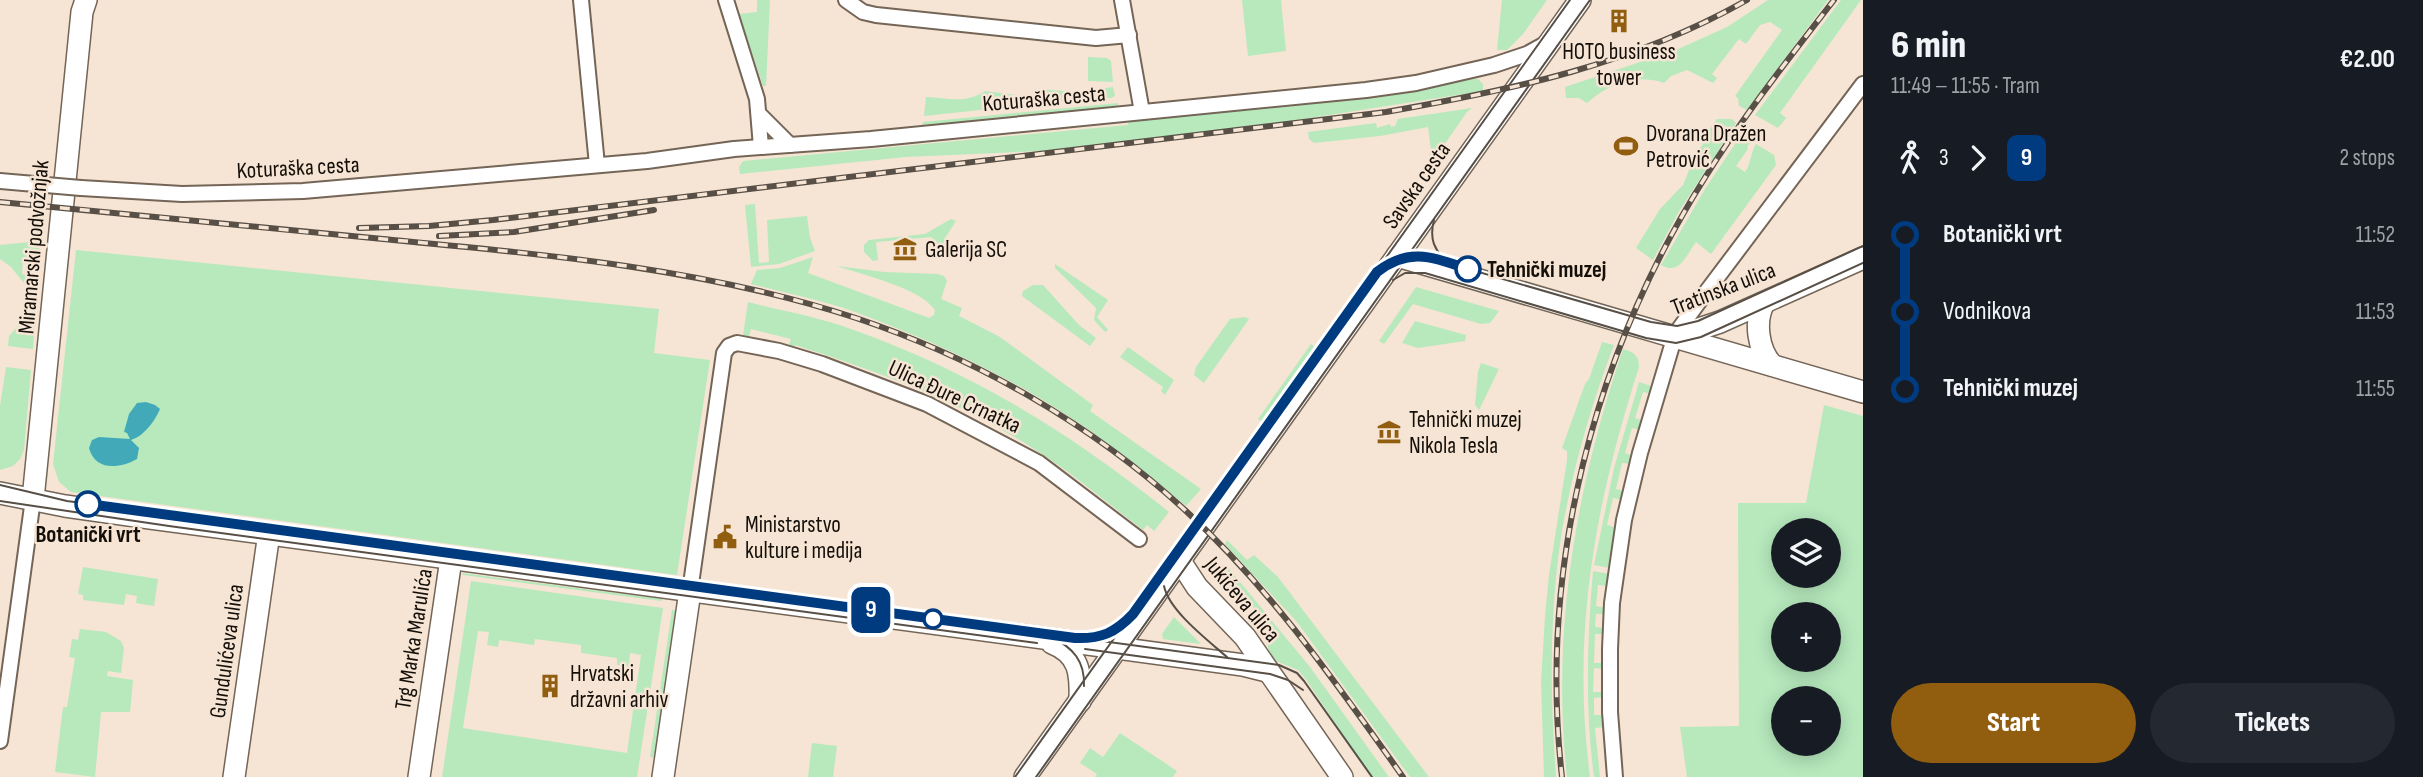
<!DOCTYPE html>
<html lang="en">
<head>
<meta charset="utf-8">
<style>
	body { margin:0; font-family:"Sofia Sans Condensed",sans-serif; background:#242831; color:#f1f3f6; height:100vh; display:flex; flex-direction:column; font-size:26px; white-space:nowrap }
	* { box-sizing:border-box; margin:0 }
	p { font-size:23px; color:#9ea1a6 }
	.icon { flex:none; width:38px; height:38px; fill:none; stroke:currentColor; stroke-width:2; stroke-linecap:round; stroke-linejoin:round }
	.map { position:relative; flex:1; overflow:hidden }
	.side { display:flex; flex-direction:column; background:#171b24; width:560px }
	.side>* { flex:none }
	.badge { padding:0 14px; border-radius:10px; font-size:24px; line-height:46px }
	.controls { position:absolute; left:1771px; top:518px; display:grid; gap:14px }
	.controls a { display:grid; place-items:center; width:70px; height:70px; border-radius:50%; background:#171b24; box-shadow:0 4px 18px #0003; font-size:35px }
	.map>.badge { position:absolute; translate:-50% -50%; box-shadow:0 0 0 4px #fff }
	.legs { display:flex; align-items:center; gap:10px; height:77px; padding:0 28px; font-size:23px }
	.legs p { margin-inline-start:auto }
	.summary { display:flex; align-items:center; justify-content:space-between; height:119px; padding:0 28px }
	h1 { font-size:38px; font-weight:800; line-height:52px }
	.cta { display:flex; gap:14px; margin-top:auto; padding:14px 28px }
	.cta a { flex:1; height:80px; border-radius:42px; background:#915e10; color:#fff; font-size:28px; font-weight:800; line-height:80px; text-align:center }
	.cta a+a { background:#242831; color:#f1f3f6 }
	ul { padding:0 28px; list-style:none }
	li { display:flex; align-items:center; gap:24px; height:77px; font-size:26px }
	li i { display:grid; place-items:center; width:10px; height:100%; margin:0 9px; background:currentColor }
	li i::after { content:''; width:18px; height:18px; margin:-9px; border:5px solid; border-radius:50%; background:#171b24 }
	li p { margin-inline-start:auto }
	li:first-child i { background:linear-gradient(#0000 50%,currentColor 0) }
	li:last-child i { background:linear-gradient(currentColor 50%,#0000 0) }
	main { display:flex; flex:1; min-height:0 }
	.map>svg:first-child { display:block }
</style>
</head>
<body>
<main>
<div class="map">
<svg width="1863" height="777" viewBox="0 0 1863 777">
	<rect width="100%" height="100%" fill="#f6e5d4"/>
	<g fill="#b7e9bd" fill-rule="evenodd">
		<path d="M 757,0 L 770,0 L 766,86 L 763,86 L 739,14 L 757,12 Z"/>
		<path d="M 1242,0 L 1281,0 L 1286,51 L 1248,56 Z"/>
		<path d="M 1502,0 L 1547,0 L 1523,34 L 1507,50 L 1497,50 Z"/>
		<path d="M 1768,0 L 1828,0 L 1747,110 L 1739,106 L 1738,98 L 1735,96 L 1782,30 L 1770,22 L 1760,25 L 1746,44 L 1739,39 L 1712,74 L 1717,78 L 1713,83 L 1687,70 L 1671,76 L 1664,83 C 1637,73 1608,84 1587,103 L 1579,98 L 1566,98 L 1565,87 L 1676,50 L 1727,27 Z"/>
		<path d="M 1841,0 L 1861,0 L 1780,113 L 1786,118 L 1778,128 L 1755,115 Z"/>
		<path d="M 1088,57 L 1107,58 L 1111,61 L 1113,82 L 1088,81 Z"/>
		<path d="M 1470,78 L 1478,79 L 1483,84 L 1483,91 L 1259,126 L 1041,151 L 906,157 L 740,174 L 739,167 L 743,161 L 1128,125 L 1128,119 C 1243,110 1357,101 1470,78 Z"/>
		<path d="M 1113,87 L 1115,96 L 1111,98 L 1038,103 L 1039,89 L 1077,92 Z"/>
		<path d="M 985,91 L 1024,96 L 1027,105 L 924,116 L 926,97 C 948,98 966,104 985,91 Z"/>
		<path d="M 1118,103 L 1118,108 L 922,126 L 923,122 Z"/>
		<path d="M 1472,108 L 1467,112 L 1435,158 L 1429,154 L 1431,150 L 1428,127 L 1380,136 L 1314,143 L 1309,139 L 1308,132 L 1376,123 L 1377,128 L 1390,124 L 1391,127 L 1395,126 L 1398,119 Z"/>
		<path d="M 1717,119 L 1732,119 L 1736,123 L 1678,213 L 1653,260 L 1636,248 L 1660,209 L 1683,185 L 1694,158 L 1703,144 L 1701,142 Z"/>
		<path d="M 1745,129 L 1754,136 L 1747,147 L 1748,149 L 1736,166 L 1745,172 C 1751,164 1750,154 1756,144 L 1774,155 L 1776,165 L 1711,254 L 1696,242 C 1686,255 1680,276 1661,265 L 1705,189 Z"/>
		<path d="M 755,204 L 759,263 L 769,262 L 767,220 L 807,216 L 810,238 L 815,251 L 779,264 L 751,267 L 745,205 Z"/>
		<path d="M 951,219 L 956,221 L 945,238 L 941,254 L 934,255 L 932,237 L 876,242 L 878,260 L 873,261 L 864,252 L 864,245 L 869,240 L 925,234 Z"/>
		<path d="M 40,241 L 39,259 L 23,258 L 22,274 L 37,276 L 37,287 L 23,282 L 11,267 L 0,259 L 0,245 Z"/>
		<path d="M 76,250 L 659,309 L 654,353 L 710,360 L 677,575 L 71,492 L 59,482 L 53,464 Z"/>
		<path d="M 813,257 L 808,273 L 929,318 L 934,315 L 935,310 C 920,288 863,275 837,266 L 884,272 L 938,274 L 944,276 L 947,281 L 941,299 L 962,308 L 959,316 L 1000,337 L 1093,405 L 1090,411 L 1201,489 L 1186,506 C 1146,472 1106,440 1062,412 C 998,371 926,338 855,312 C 821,300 785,293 751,284 L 757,270 L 780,268 Z"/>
		<path d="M 1055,264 L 1108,300 L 1097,317 L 1108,330 L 1105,332 L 1094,320 L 1096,308 L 1055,268 Z"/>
		<path d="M 1033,285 L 1043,285 L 1079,325 L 1096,338 L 1090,346 L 1022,296 L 1023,291 Z"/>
		<path d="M 1416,287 L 1499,311 L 1490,323 L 1481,324 L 1413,304 L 1384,344 L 1379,341 Z"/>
		<path d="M 26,295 L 36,296 L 33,349 L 8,346 L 9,336 L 20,324 L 24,296 Z"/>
		<path d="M 748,302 C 782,311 819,317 851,329 C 972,372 1069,432 1169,512 L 1154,531 L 1147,525 L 1143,530 C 1106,502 1070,471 1031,447 C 958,401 877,371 795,345 L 794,348 L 789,345 L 791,339 L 751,329 L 749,337 L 743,335 Z"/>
		<path d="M 1245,317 L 1249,319 L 1204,383 L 1194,375 L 1196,367 L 1230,319 Z"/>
		<path d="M 1415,321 L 1466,335 L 1465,341 L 1418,348 L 1402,343 Z"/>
		<path d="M 1602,342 L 1614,345 C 1591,405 1573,468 1562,531 C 1549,612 1550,696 1556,777 L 1544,777 L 1541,682 L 1545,616 L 1549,575 L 1567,460 L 1567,451 L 1562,448 L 1585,384 L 1589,379 Z"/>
		<path d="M 1311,344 L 1316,348 L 1315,353 L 1267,420 L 1261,421 L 1258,419 Z"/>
		<path d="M 1128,347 L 1174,380 L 1165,395 L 1161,391 L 1163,387 L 1120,357 Z"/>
		<path d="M 1623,349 C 1634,352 1639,356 1639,367 C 1595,505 1571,632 1590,777 L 1567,777 C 1551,630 1576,487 1623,349 Z"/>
		<path d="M 1481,363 L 1499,369 L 1479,410 L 1475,405 L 1478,372 Z"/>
		<path d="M 6,367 L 31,370 L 24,450 L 20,459 L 13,466 L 0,470 L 0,406 Z"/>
		<path d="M 1639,382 L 1654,387 L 1652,394 L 1643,392 L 1635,418 L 1644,421 L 1641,430 L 1632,428 L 1625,453 L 1634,456 L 1632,464 L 1622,463 L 1616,489 L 1625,491 L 1623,500 L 1613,498 L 1607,525 L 1617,528 L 1609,568 L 1594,565 L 1614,468 Z"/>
		<path d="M 1824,405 L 1863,416 L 1863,777 L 1687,777 L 1680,727 L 1739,726 L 1738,503 L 1806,503 ZM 1783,530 L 1829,530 L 1829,576 L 1783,576 ZM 1783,614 L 1829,614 L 1829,660 L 1783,660 ZM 1783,698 L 1829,698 L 1829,744 L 1783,744 Z"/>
		<path d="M 1227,540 L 1247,560 L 1254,555 L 1278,577 L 1429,777 L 1410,777 L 1297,622 L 1225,544 Z"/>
		<path d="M 1226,565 L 1310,667 L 1389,777 L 1371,777 L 1305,678 L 1298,670 L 1278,662 L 1269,654 L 1267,639 L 1249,616 L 1255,609 L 1220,574 Z"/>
		<path d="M 83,567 L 158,579 L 154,606 L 136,603 L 137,596 L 126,594 L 124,605 L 83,600 L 83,595 L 78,594 Z"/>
		<path d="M 1593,571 L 1610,574 L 1608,586 L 1598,585 L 1596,606 L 1606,608 L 1606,614 L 1596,614 L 1595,627 L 1605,628 L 1605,634 L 1595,634 L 1594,663 L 1604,663 L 1604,669 L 1594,668 L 1593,692 L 1603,692 L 1603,697 L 1594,698 L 1594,715 L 1604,715 L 1605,727 L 1595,728 L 1600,777 L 1594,777 C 1585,709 1587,640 1593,571 Z"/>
		<path d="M 462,573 L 663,599 L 661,601 L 463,575 Z"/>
		<path d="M 471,581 L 663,608 L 637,777 L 442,777 ZM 478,631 L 489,632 L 487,645 L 498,647 L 499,640 L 534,645 L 535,639 L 581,645 L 581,653 L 617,658 L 617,665 L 629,667 L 630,653 L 641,655 L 627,753 L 463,728 Z"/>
		<path d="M 672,610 L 679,611 L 657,758 L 650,757 Z"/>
		<path d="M 1174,617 L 1201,644 L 1163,639 L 1162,634 Z"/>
		<path d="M 80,629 L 106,632 L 121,641 L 124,648 L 121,673 L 108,671 L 107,676 L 133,680 L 130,712 L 101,712 L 95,777 L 55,772 L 63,707 L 67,707 L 75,658 L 69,657 L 72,639 L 78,640 Z"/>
		<path d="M 1120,733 L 1177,771 L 1173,777 L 1095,777 L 1097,774 L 1080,763 L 1090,748 L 1103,757 Z"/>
		<path d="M 812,743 L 837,746 L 833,777 L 808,777 Z"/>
	</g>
	<path fill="#42a9b9" d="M 146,402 L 155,405 L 160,409 C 155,421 144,436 131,440 L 139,448 L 137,459 C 119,469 95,471 89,448 L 92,440 L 99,437 L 130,439 L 127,433 L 124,432 L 129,414 L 137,403 Z"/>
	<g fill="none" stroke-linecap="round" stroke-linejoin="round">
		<g stroke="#746557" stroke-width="18">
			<g id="street">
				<path d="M 581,0 L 597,165"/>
				<path d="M 726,0 L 757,99 L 761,147"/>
				<path d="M 846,0 L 863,12 L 876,15 L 1096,38 L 1129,35"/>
				<path d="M 1122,0 L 1142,112"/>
				<path d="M 759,114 L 790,145"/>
				<path d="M 0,181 L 46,185"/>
				<path d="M 81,188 L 182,194 L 303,191 L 647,161 L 734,149 L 871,139 L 1366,90 L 1416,83 L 1494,65 L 1527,54 L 1545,44"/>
				<path d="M 690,591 L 724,353 L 729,346 L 737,343 L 779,351 L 822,364 L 927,404 L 1039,463 L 1139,539"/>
				<path d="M 0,741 L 33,499"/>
				<path d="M 1615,777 L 1610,712 L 1610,649 L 1612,603 L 1624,520 L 1640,453 L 1673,342 L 1679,329 L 1698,303 L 1863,84"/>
			</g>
		</g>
		<g stroke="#746557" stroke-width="24">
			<g id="secondary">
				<path d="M 1397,256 L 1863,392"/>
				<path d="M 1764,303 C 1754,321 1758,350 1772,365"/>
				<path d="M 1675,337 L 1720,322 L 1863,258"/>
				<path d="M 0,493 L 65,506 L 150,518 L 1243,665 L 1267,671"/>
				<path d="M 33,499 L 82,12 L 86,0"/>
				<path d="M 1180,561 L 1197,587 L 1245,637 L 1342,777"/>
				<path d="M 1052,643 C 1080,654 1081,674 1080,701"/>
				<path d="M 234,777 L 269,533"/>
				<path d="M 419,777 L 451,559"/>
				<path d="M 663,777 L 690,591"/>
				<path d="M 1025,777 L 1580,0"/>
			</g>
		</g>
		<use href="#street" stroke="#fff" stroke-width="14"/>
		<use href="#secondary" stroke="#fff" stroke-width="21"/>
		<g stroke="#584f46" stroke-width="2">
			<path d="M 1434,220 C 1429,239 1434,251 1449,263"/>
			<path d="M 1403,257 L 1427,257 L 1651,322 L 1677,326 L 1698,321 L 1863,246"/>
			<path d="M 1393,280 L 1405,273 L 1425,273 L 1646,338 L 1676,343 L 1701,337 L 1863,263"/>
			<path d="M 0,485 L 67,501 L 1279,665 L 1297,673 L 1304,681 L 1372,777"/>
			<path d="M 0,501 L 169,526 L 1037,643"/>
			<path d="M 1164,586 C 1169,611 1209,641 1228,658"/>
			<path d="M 1052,637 C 1073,648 1085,661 1084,686"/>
			<path d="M 1085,649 L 1270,674 L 1288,680 L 1303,690"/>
			<path d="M 1015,777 L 1570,0"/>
			<path d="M 1036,777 L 1590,0"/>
		</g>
		<g stroke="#584f46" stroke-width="6">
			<g id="rail">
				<path d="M 0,202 C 128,214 255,227 383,239 C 541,254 704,268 856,318 C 976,358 1093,425 1186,511 C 1271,589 1336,683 1403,777"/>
				<path d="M 359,228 L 429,226 L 493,220 L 1386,112 C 1512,90 1635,64 1747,0"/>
				<path d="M 439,236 L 514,232 L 654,210"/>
				<path d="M 1562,777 C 1538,567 1594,353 1706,176 C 1744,115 1790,57 1834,0"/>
			</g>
		</g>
		<use href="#rail" stroke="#f6e5d4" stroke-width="3.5" stroke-dasharray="10" stroke-linecap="butt"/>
		<g stroke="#746557" stroke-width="18" stroke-linecap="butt">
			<path id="street-bridge" d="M 46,185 L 81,188"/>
		</g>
		<use href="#street-bridge" stroke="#fff" stroke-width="14"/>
	</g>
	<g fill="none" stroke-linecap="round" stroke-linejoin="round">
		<g stroke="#fff" stroke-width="16">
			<path id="line-1" d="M 88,504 L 1075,638 C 1101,639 1115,633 1133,614 L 1377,272 C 1409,247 1432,257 1468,269"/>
		</g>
		<use href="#line-1" stroke="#003b80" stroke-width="10"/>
	</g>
	<defs>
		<g id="building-bare" transform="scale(1.89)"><path d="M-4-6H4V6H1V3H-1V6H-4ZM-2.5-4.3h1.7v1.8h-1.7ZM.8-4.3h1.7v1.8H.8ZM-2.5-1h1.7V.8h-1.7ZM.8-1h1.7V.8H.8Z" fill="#915e10" stroke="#f6e5d4" stroke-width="2.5" paint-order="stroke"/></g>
		<g id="stadium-bare" transform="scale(1.89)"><path d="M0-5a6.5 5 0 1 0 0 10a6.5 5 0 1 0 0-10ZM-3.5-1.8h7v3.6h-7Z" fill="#915e10" stroke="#f6e5d4" stroke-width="2.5" paint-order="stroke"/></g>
		<g id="museum-bare" transform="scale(1.89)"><path d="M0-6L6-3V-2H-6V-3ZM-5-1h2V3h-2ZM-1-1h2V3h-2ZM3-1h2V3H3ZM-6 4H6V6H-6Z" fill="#915e10" stroke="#f6e5d4" stroke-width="2.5" paint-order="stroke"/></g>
		<g id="civic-bare" transform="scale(1.89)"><path d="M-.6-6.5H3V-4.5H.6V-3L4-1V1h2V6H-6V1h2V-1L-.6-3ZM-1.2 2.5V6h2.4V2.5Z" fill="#915e10" stroke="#f6e5d4" stroke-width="2.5" paint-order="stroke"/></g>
	</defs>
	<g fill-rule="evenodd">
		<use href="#building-bare" x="1619" y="21"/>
		<use href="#stadium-bare" x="1626" y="146"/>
		<use href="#museum-bare" x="905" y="249"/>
		<use href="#museum-bare" x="1389" y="432"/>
		<use href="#civic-bare" x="725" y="537"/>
		<use href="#building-bare" x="550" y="686"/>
	</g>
	<g fill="#fff" stroke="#003b80" stroke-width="3.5">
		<circle cx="1468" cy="269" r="12"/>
		<circle cx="88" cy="504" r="12"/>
		<circle cx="933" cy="619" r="9"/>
	</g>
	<g text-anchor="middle" stroke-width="5" stroke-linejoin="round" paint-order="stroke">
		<g font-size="23" fill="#140f09" stroke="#f6e5d4" text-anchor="start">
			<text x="1619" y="59" text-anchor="middle">HOTO business<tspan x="1619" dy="26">tower</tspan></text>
			<text x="1646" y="141">Dvorana Dražen<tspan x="1646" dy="26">Petrović</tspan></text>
			<text x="925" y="257">Galerija SC</text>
			<text x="1409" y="427">Tehnički muzej<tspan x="1409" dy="26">Nikola Tesla</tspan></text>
			<text x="745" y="532">Ministarstvo<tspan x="745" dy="26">kulture i medija</tspan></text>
			<text x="570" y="681">Hrvatski<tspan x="570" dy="26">državni arhiv</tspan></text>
		</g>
		<g font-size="23" fill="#140f09" stroke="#f6e5d4">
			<text transform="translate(1044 98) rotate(-5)" y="8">Koturaška cesta</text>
			<text transform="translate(298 167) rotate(-3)" y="8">Koturaška cesta</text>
			<text transform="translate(1416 185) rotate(-55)" y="8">Savska cesta</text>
			<text transform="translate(33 247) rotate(-85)" y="8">Miramarski podvožnjak</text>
			<text transform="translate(1723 288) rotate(-21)" y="8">Tratinska ulica</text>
			<text transform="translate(955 396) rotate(25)" y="8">Ulica Đure Crnatka</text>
			<text transform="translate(1243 599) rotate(50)" y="8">Jukićeva ulica</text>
			<text transform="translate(413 639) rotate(-81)" y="8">Trg Marka Marulića</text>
			<text transform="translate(226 651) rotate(-82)" y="8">Gundulićeva ulica</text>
		</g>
		<g font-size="23" font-weight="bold" fill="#140f09" stroke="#f6e5d4" text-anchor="start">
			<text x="1487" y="277">Tehnički muzej</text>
			<text x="88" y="542" text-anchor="middle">Botanički vrt</text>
		</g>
	</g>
</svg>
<div class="controls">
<a><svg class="icon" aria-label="layers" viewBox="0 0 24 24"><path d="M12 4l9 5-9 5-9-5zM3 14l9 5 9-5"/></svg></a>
<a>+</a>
<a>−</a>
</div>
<b class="badge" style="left:871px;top:610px;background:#003b80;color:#fff">9</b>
</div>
<section class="side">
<div class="summary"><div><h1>6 min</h1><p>11:49 – 11:55 · Tram</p></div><b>€2.00</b></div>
<div class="legs"><svg class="icon" aria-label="walk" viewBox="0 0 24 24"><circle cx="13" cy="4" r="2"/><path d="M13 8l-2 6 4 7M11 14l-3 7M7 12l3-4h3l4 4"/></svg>3<svg class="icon" aria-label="forward" viewBox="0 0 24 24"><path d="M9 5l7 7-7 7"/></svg><b class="badge" style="background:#003b80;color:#fff">9</b><p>2 stops</p></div>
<ul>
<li><i style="color:#003b80"></i><b>Botanički vrt</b><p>11:52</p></li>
<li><i style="color:#003b80"></i><span>Vodnikova</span><p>11:53</p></li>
<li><i style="color:#003b80"></i><b>Tehnički muzej</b><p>11:55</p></li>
</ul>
<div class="cta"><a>Start</a><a>Tickets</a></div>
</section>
</main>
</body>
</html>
